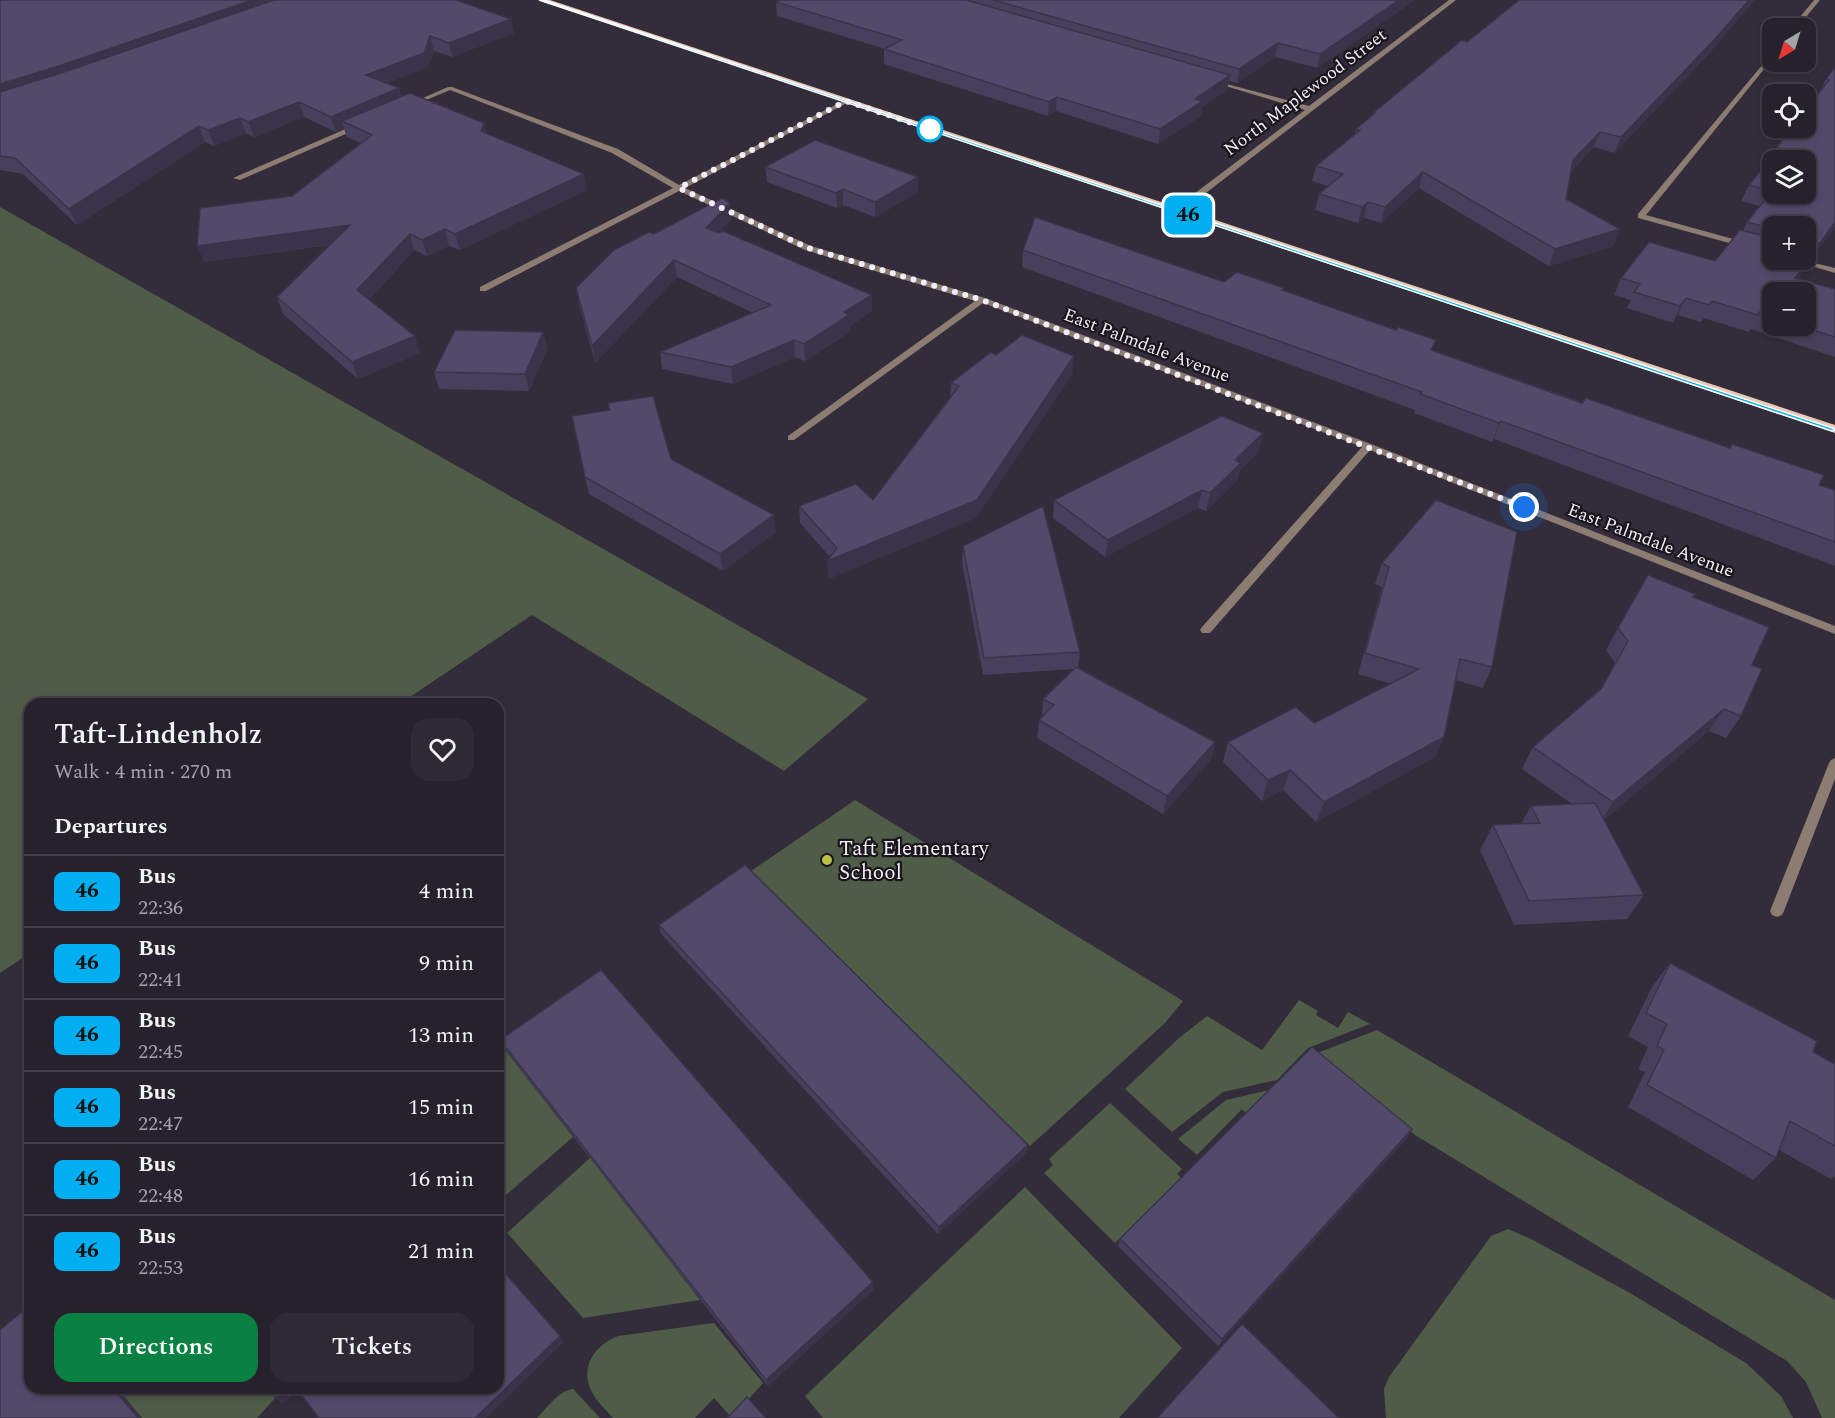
<!DOCTYPE html>
<html lang="en">
<head>
<meta charset="utf-8">
<style>
	body { margin:0; font-family:Spectral,serif; background:#2e2934; color:#f1f3f6; height:100vh; display:flex; flex-direction:column; font-size:22px; white-space:nowrap }
	* { box-sizing:border-box; margin:0 }
	p { font-size:20px; color:#a4a3a9 }
	.icon { flex:none; width:33px; height:33px; fill:none; stroke:currentColor; stroke-width:2; stroke-linecap:round; stroke-linejoin:round }
	.map { position:relative; flex:1; overflow:hidden }
	.details { position:absolute; left:24px; top:698px; width:480px; height:696px; display:flex; flex-direction:column; background:#26212c; border-radius:18px; box-shadow:0 3px 9px #0003,0 0 0 2px #423e48 }
	.details>* { flex:none }
	.badge { padding:0 12px; border-radius:9px; font-size:21px; line-height:39px }
	.needle { width:39px; rotate:218deg }
	.buttons { position:absolute; left:1762px; top:18px; display:grid; gap:12px }
	.buttons a { display:grid; place-items:center; width:54px; height:54px; border-radius:12px; background:#26212c; box-shadow:0 3px 9px #0003,0 0 0 2px #423e48; font-size:30px }
	.you { position:absolute; width:30px; height:30px; margin:-15px; border:4px solid #fff; border-radius:50%; background:#1a73e8; box-shadow:0 0 0 9px #1a73e833 }
	.map>.badge { position:absolute; translate:-50% -50%; box-shadow:0 0 0 3px #fff }
	h2 { padding:0 30px; font-size:22px; line-height:54px }
	.round { display:grid; place-items:center; flex:none; width:63px; height:63px; border-radius:18px; background:#2e2934 }
	.headline { display:flex; align-items:center; justify-content:space-between; height:102px; padding:0 30px }
	h1 { font-size:28px; font-weight:600; line-height:45px }
	.cta { display:flex; gap:12px; margin-top:auto; padding:12px 30px }
	.cta a { flex:1; height:69px; border-radius:18px; background:#0b8043; color:#fff; font-size:24px; font-weight:600; line-height:69px; text-align:center }
	.cta a+a { background:#2e2934; color:#f1f3f6 }
	ul { padding:0; list-style:none }
	li { display:flex; align-items:center; gap:18px; height:72px; padding:0 30px; border-top:2px solid #423e48 }
	li div { flex:1 }
	li b { display:block; font-size:22px }
	li em { font-style:normal }
	li .badge { min-width:66px; font-weight:700; text-align:center }
	.map>svg:first-child { display:block }
</style>
</head>
<body>
<div class="map">
<svg width="1835" height="1418" viewBox="0 0 1835 1418">
	<rect width="100%" height="100%" fill="#332c3a"/>
	<g fill="#4f5c47">
		<path d="M 0,207 L 868,699 L 784,771 L 532,615 L 401,703 L 30,704 L 30,953 L 0,973 Z"/>
		<path d="M 855,800 L 1183,1001 L 1165,1023 L 1030,1146 L 751,871 Z"/>
		<path d="M 1299,1000 L 1318,1011 L 1316,1015 L 1338,1028 L 1348,1012 L 1370,1024 L 1308,1048 L 1277,1080 L 1223,1092 L 1172,1132 L 1125,1089 L 1179,1038 L 1207,1016 L 1262,1050 Z"/>
		<path d="M 1377,1030 L 1835,1300 L 1835,1418 L 1822,1418 L 1806,1382 L 1787,1361 L 1415,1135 L 1317,1053 Z"/>
		<path d="M 498,1041 L 573,1137 L 498,1202 Z"/>
		<path d="M 1269,1090 L 1246,1113 L 1242,1109 L 1197,1155 L 1178,1139 L 1226,1100 Z"/>
		<path d="M 1110,1103 L 1182,1169 L 1177,1174 L 1181,1178 L 1115,1243 L 1044,1173 L 1053,1165 L 1049,1159 Z"/>
		<path d="M 590,1158 L 700,1300 L 583,1318 L 507,1233 Z"/>
		<path d="M 1025,1187 L 1182,1348 L 1119,1418 L 823,1418 L 805,1396 Z"/>
		<path d="M 1508,1229 L 1533,1240 L 1630,1293 L 1746,1363 L 1781,1396 L 1793,1418 L 1386,1418 L 1384,1389 L 1389,1377 L 1491,1236 Z"/>
		<path d="M 714,1323 L 763,1383 L 732,1418 L 714,1398 L 695,1418 L 613,1418 C 606,1410 596,1401 592,1392 C 579,1367 595,1345 618,1336 Z"/>
		<path d="M 116,1388 L 271,1388 L 277,1396 L 257,1418 L 142,1418 Z"/>
		<path d="M 573,1389 L 600,1418 L 537,1418 C 547,1408 558,1391 573,1389 Z"/>
	</g>
	<g fill="none" stroke-linecap="round" stroke-linejoin="round">
		<g fill="#8c7c72" fill-rule="evenodd">
			<path d="M 1449,0 L 1456,0 L 1180,213 L 1174,213 L 1174,209 L 1305,110 L 1212,82 L 1212,80 L 1309,106 Z"/>
			<path d="M 1814,0 L 1820,0 L 1797,28 L 1791,28 Z"/>
			<path d="M 1773,52 L 1773,58 L 1646,215 L 1773,250 L 1773,255 L 1638,218 L 1638,214 Z"/>
			<path d="M 448,87 L 452,87 L 618,149 L 679,185 L 845,100 L 849,100 L 849,102 L 685,188 L 811,246 L 985,298 L 1371,444 L 1835,626 L 1835,634 L 1370,450 L 1210,633 L 1202,633 L 1200,630 L 1202,627 L 1362,447 L 983,303 L 794,440 L 788,440 L 788,436 L 975,301 L 805,250 L 679,191 L 486,291 L 480,291 L 480,287 L 673,188 L 612,153 L 450,90 L 412,106 L 407,105 Z"/>
			<path d="M 357,124 L 364,126 L 240,180 L 233,178 Z"/>
			<path d="M 1791,260 L 1802,260 L 1835,268 L 1835,273 Z"/>
			<path d="M 1835,758 L 1835,779 L 1784,911 L 1782,915 L 1777,917 L 1772,915 L 1770,911 L 1829,763 L 1831,760 Z"/>
		</g>
		<path fill="#e9c8b4" fill-rule="evenodd" d="M 538,0 L 550,0 L 1835,425 L 1835,433 Z"/>
	</g>
	<g fill="#47405c" fill-rule="evenodd">
		<path d="M 0,0 L 514,33 L 452,57 L 434,51 L 428,67 L 387,83 L 399,88 L 401,96 L 487,134 L 587,190 L 460,250 L 449,246 L 427,256 L 414,250 L 369,300 L 420,353 L 358,379 L 283,314 L 277,297 L 330,245 L 204,262 L 361,143 L 347,137 L 344,129 L 336,132 L 304,117 L 254,137 L 246,133 L 214,146 L 205,142 L 77,225 L 23,174 L 0,170 Z"/>
		<path d="M 781,0 L 1415,0 L 1317,68 L 1275,57 L 1237,83 L 1229,81 L 1227,90 L 1202,107 L 1201,116 L 1158,144 L 1056,111 L 1048,116 L 884,64 L 884,49 L 885,49 L 777,16 L 776,2 Z"/>
		<path d="M 1467,42 L 1709,54 L 1614,153 L 1594,147 L 1571,172 L 1566,199 L 1614,246 L 1549,266 L 1419,188 L 1381,223 L 1364,218 L 1358,223 L 1315,210 L 1319,194 L 1328,186 L 1312,181 L 1316,166 L 1355,134 L 1356,129 L 1372,116 L 1373,113 Z"/>
		<path d="M 1835,67 L 1835,226 L 1811,260 L 1810,260 L 1798,278 L 1835,289 L 1835,357 L 1751,329 L 1749,332 L 1704,318 L 1701,322 L 1678,315 L 1673,323 L 1627,308 L 1631,300 L 1614,295 L 1621,278 L 1715,261 L 1743,231 L 1747,222 L 1760,206 L 1741,201 L 1749,185 L 1773,156 L 1777,147 L 1821,90 L 1826,79 ZM 1773,226 L 1806,226 L 1806,260 L 1773,260 ZM 1773,292 L 1806,326 L 1773,326 Z"/>
		<path d="M 765,167 L 918,192 L 875,217 L 843,205 L 837,208 L 767,182 Z"/>
		<path d="M 731,219 L 718,233 L 872,295 L 872,311 L 850,326 L 850,332 L 805,361 L 795,357 L 733,384 L 662,369 L 660,352 L 753,313 L 677,277 L 595,363 L 579,304 L 576,288 L 654,234 Z"/>
		<path d="M 1023,250 L 1224,282 L 1284,288 L 1283,291 L 1433,350 L 1835,490 L 1835,566 L 1494,439 L 1492,442 L 1414,413 L 1415,410 L 1022,267 Z"/>
		<path d="M 543,332 L 547,349 L 529,391 L 439,389 L 434,372 Z"/>
		<path d="M 996,355 L 1073,373 L 976,518 L 828,579 L 830,557 L 800,523 L 799,506 L 873,500 L 950,397 L 951,383 Z"/>
		<path d="M 608,403 L 671,459 L 776,532 L 723,571 L 589,494 L 585,477 L 609,411 Z"/>
		<path d="M 1259,451 L 1240,470 L 1237,480 L 1206,511 L 1198,508 L 1105,557 L 1053,518 L 1054,500 Z"/>
		<path d="M 1436,500 L 1492,667 L 1483,688 L 1455,680 L 1444,737 L 1435,757 L 1316,822 L 1283,790 L 1262,801 L 1223,762 L 1228,742 L 1314,723 L 1391,684 L 1358,674 L 1382,587 L 1375,584 L 1382,563 Z"/>
		<path d="M 963,546 L 1080,652 L 1078,667 L 1215,742 L 1211,760 L 1163,814 L 1037,738 L 1039,720 L 1042,717 L 1043,699 L 1074,669 L 983,675 L 962,563 Z"/>
		<path d="M 1693,597 L 1752,665 L 1741,716 L 1726,738 L 1709,731 L 1604,820 L 1644,895 L 1627,919 L 1514,925 L 1480,850 L 1493,825 L 1521,824 L 1531,806 L 1572,804 L 1522,769 L 1533,747 L 1601,689 L 1615,663 L 1606,650 L 1618,628 Z"/>
		<path d="M 659,925 L 1027,1152 L 938,1234 L 661,934 Z"/>
		<path d="M 1670,963 L 1813,1052 L 1835,1064 L 1835,1176 L 1831,1179 L 1779,1150 L 1776,1158 L 1753,1180 L 1628,1107 L 1645,1072 L 1638,1069 L 1648,1047 L 1628,1036 L 1652,987 Z"/>
		<path d="M 500,1040 L 874,1289 L 768,1386 L 504,1048 Z"/>
		<path d="M 1412,1129 L 1408,1137 L 1218,1346 L 1118,1246 L 1120,1239 Z"/>
	</g>
	<g fill="#3a344b">
		<path d="M 252,0 L 296,0 L 0,101 L 0,84 Z"/>
		<path d="M 1399,0 L 1415,0 L 1317,68 L 1320,54 Z"/>
		<path d="M 1749,0 L 1755,0 L 1709,54 L 1614,153 L 1621,137 Z"/>
		<path d="M 511,19 L 514,33 L 452,57 L 449,43 Z"/>
		<path d="M 430,36 L 434,51 L 428,67 L 371,90 L 366,75 Z"/>
		<path d="M 1278,43 L 1275,57 L 1237,83 L 1239,69 Z"/>
		<path d="M 1230,75 L 1227,90 L 1202,107 L 1201,116 L 1158,144 L 1160,129 L 1195,99 Z"/>
		<path d="M 399,88 L 403,103 L 342,121 L 344,129 L 336,132 L 331,117 Z"/>
		<path d="M 1057,97 L 1056,111 L 1048,116 L 1049,102 Z"/>
		<path d="M 299,102 L 304,117 L 254,137 L 248,122 Z"/>
		<path d="M 240,118 L 246,133 L 214,146 L 208,130 Z"/>
		<path d="M 484,123 L 488,139 L 481,131 Z"/>
		<path d="M 199,126 L 205,142 L 77,225 L 69,209 Z"/>
		<path d="M 1600,132 L 1594,147 L 1568,176 L 1573,160 Z"/>
		<path d="M 1423,172 L 1419,188 L 1381,223 L 1385,207 Z"/>
		<path d="M 584,174 L 587,190 L 460,250 L 455,234 Z"/>
		<path d="M 918,177 L 918,192 L 875,217 L 875,202 Z"/>
		<path d="M 843,189 L 843,205 L 837,208 L 836,193 Z"/>
		<path d="M 1368,202 L 1364,218 L 1358,223 L 1362,207 Z"/>
		<path d="M 730,203 L 731,219 L 708,244 L 706,228 Z"/>
		<path d="M 1835,222 L 1835,226 L 1811,260 L 1820,243 Z"/>
		<path d="M 350,225 L 355,241 L 204,262 L 197,246 Z"/>
		<path d="M 445,229 L 449,246 L 427,256 L 422,240 Z"/>
		<path d="M 1620,229 L 1614,246 L 1549,266 L 1555,249 Z"/>
		<path d="M 410,234 L 414,250 L 362,307 L 357,290 Z"/>
		<path d="M 1815,250 L 1806,267 L 1788,292 L 1795,278 Z"/>
		<path d="M 674,260 L 677,277 L 595,363 L 592,346 Z"/>
		<path d="M 872,295 L 872,311 L 850,326 L 850,332 L 805,361 L 804,344 L 844,312 Z"/>
		<path d="M 1686,298 L 1678,315 L 1673,323 L 1680,306 Z"/>
		<path d="M 543,332 L 547,349 L 529,391 L 525,374 Z"/>
		<path d="M 415,336 L 420,353 L 358,379 L 352,362 Z"/>
		<path d="M 794,340 L 795,357 L 733,384 L 731,367 Z"/>
		<path d="M 1074,356 L 1073,373 L 976,518 L 828,579 L 827,561 Z"/>
		<path d="M 1501,421 L 1494,439 L 1492,442 L 1499,423 Z"/>
		<path d="M 1263,433 L 1259,451 L 1240,470 L 1237,480 L 1206,511 L 1210,493 L 1235,460 Z"/>
		<path d="M 1202,490 L 1198,508 L 1105,557 L 1108,540 Z"/>
		<path d="M 774,515 L 776,532 L 723,571 L 720,554 Z"/>
		<path d="M 1724,709 L 1709,731 L 1600,824 L 1613,802 Z"/>
		<path d="M 1444,737 L 1435,757 L 1316,822 L 1324,802 Z"/>
		<path d="M 1215,742 L 1211,760 L 1163,814 L 1167,796 Z"/>
		<path d="M 1290,770 L 1283,790 L 1262,801 L 1268,780 Z"/>
		<path d="M 1412,1129 L 1408,1137 L 1218,1346 L 1222,1339 Z"/>
		<path d="M 1028,1145 L 1027,1152 L 938,1234 L 939,1227 Z"/>
		<path d="M 499,1205 L 503,1212 L 498,1216 L 498,1206 Z"/>
		<path d="M 873,1282 L 874,1289 L 768,1386 L 766,1380 Z"/>
		<path d="M 560,1336 L 564,1342 L 486,1418 L 475,1418 Z"/>
		<path d="M 113,1388 L 117,1388 L 142,1418 L 138,1418 Z"/>
		<path d="M 288,1388 L 298,1388 L 300,1389 L 282,1404 L 276,1398 Z"/>
	</g>
	<g fill="#534a6b" stroke="#3a344b" stroke-width="1.5" fill-rule="evenodd">
		<path d="M 0,0 L 252,0 L 59,66 L 0,84 Z"/>
		<path d="M 274,0 L 456,0 L 511,19 L 449,43 L 430,36 L 424,53 L 366,75 L 399,88 L 331,117 L 299,102 L 248,122 L 240,118 L 208,130 L 199,126 L 69,209 L 15,158 L 0,156 L 0,92 L 64,72 Z"/>
		<path d="M 781,0 L 966,0 L 1230,75 L 1195,99 L 1203,101 L 1160,129 L 1057,97 L 1049,102 L 884,49 L 902,40 L 776,2 Z"/>
		<path d="M 993,0 L 1399,0 L 1320,54 L 1278,43 L 1239,69 Z"/>
		<path d="M 1519,0 L 1749,0 L 1715,39 L 1621,137 L 1600,132 L 1573,160 L 1566,199 L 1620,229 L 1555,249 L 1423,172 L 1385,207 L 1368,202 L 1362,207 L 1319,194 L 1343,174 L 1316,166 L 1360,130 L 1356,129 L 1375,113 L 1373,113 L 1462,40 L 1467,42 Z"/>
		<path d="M 1835,67 L 1835,222 L 1820,243 L 1806,243 L 1806,226 L 1773,226 L 1773,229 L 1747,222 L 1772,191 L 1749,185 L 1779,148 L 1777,147 L 1792,128 L 1806,128 L 1806,109 L 1829,80 L 1826,79 ZM 1773,160 L 1806,160 L 1806,194 L 1773,194 Z"/>
		<path d="M 410,93 L 484,123 L 481,131 L 584,174 L 455,234 L 445,229 L 422,240 L 410,234 L 357,290 L 415,336 L 352,362 L 277,297 L 350,225 L 197,246 L 200,208 L 292,196 L 372,135 L 342,121 Z"/>
		<path d="M 815,140 L 918,177 L 875,202 L 843,189 L 836,193 L 765,167 Z"/>
		<path d="M 722,198 L 730,203 L 706,228 L 719,233 L 723,231 L 872,295 L 844,312 L 849,315 L 804,344 L 794,340 L 731,367 L 660,352 L 771,305 L 674,260 L 592,346 L 576,288 L 614,250 L 649,232 L 654,234 Z"/>
		<path d="M 1035,217 L 1224,282 L 1237,272 L 1284,288 L 1282,290 L 1396,330 L 1398,327 L 1436,340 L 1431,350 L 1582,403 L 1586,398 L 1730,448 L 1732,444 L 1824,475 L 1819,485 L 1835,490 L 1835,542 L 1501,421 L 1499,423 L 1420,394 L 1422,392 L 1023,250 Z"/>
		<path d="M 1740,230 L 1773,238 L 1773,260 L 1806,260 L 1806,248 L 1815,250 L 1795,278 L 1835,289 L 1835,337 L 1800,326 L 1806,326 L 1806,292 L 1773,292 L 1773,317 L 1759,312 L 1758,315 L 1712,301 L 1709,305 L 1686,298 L 1680,306 L 1634,292 L 1640,284 L 1621,278 L 1649,242 L 1715,261 Z"/>
		<path d="M 455,330 L 543,332 L 525,374 L 434,372 Z"/>
		<path d="M 1022,335 L 1074,356 L 977,500 L 827,561 L 837,548 L 799,506 L 856,484 L 873,500 L 959,386 L 951,383 L 991,352 L 996,355 Z"/>
		<path d="M 653,396 L 671,459 L 774,515 L 720,554 L 585,477 L 572,416 L 610,410 L 608,403 Z"/>
		<path d="M 1222,416 L 1263,433 L 1235,460 L 1241,463 L 1210,493 L 1202,490 L 1108,540 L 1054,500 Z"/>
		<path d="M 1436,500 L 1517,532 L 1492,667 L 1460,659 L 1444,737 L 1324,802 L 1290,770 L 1268,780 L 1228,742 L 1296,707 L 1314,723 L 1419,669 L 1365,653 L 1389,567 L 1382,563 Z"/>
		<path d="M 1043,506 L 1080,652 L 984,658 L 963,546 Z"/>
		<path d="M 1648,575 L 1695,594 L 1693,597 L 1769,627 L 1752,665 L 1762,669 L 1741,716 L 1724,709 L 1613,802 L 1533,747 L 1601,689 L 1628,641 L 1618,628 Z"/>
		<path d="M 1076,667 L 1215,742 L 1167,796 L 1039,720 L 1054,705 L 1043,699 Z"/>
		<path d="M 1595,803 L 1644,895 L 1529,901 L 1493,825 L 1540,823 L 1531,806 Z"/>
		<path d="M 745,865 L 1028,1145 L 939,1227 L 659,925 Z"/>
		<path d="M 1670,963 L 1817,1041 L 1813,1052 L 1835,1064 L 1835,1146 L 1790,1121 L 1776,1158 L 1647,1085 L 1664,1050 L 1657,1046 L 1667,1024 L 1646,1013 Z"/>
		<path d="M 601,970 L 873,1282 L 766,1380 L 500,1040 Z"/>
		<path d="M 1312,1047 L 1412,1129 L 1222,1339 L 1120,1239 Z"/>
		<path d="M 498,1265 L 560,1336 L 475,1418 L 319,1418 L 296,1388 L 498,1388 Z"/>
		<path d="M 30,1305 L 30,1388 L 113,1388 L 138,1418 L 0,1418 L 0,1330 Z"/>
		<path d="M 1242,1324 L 1339,1418 L 1158,1418 L 1158,1417 Z"/>
		<path d="M 268,1388 L 288,1388 L 276,1398 Z"/>
		<path d="M 747,1397 L 766,1418 L 727,1418 Z"/>
	</g>
	<path fill="#00aff2" stroke="#fff" stroke-width="1.5" d="M 539,0 L 544,0 L 1835,429 L 1832,431 Z"/>
	<g fill="none" stroke-linecap="round" stroke-linejoin="round">
		<path stroke="#f2eef7" stroke-width="6" stroke-dasharray="0 10.8" d="M 930,129 L 846,101 L 679,188 L 808,248 L 982,300 L 1524,507"/>
	</g>
	<circle fill="#fff" stroke="#00aff2" stroke-width="3" cx="930" cy="129" r="12"/>
	<circle fill="#bbc044" stroke="#19161c" stroke-width="2" cx="827" cy="860" r="6"/>
	<g text-anchor="middle" stroke-width="4.5" stroke-linejoin="round" paint-order="stroke">
		<g font-size="18" fill="#f2eef7" stroke="#19161c">
			<text transform="translate(1305 92) rotate(-37)" y="6">North Maplewood Street</text>
			<text transform="translate(1147 345) rotate(21)" y="6">East Palmdale Avenue</text>
			<text transform="translate(1651 540) rotate(21)" y="6">East Palmdale Avenue</text>
		</g>
		<g font-size="21" fill="#f2eef7" stroke="#19161c" text-anchor="start">
			<text x="839" y="855">Taft Elementary<tspan x="839" dy="24">School</tspan></text>
		</g>
	</g>
</svg>
<div class="buttons">
<a><svg class="needle" viewBox="-14 -14 28 28"><path d="M0-13l5 13h-10z" fill="#e53935"/><path d="M0 13l5-13h-10z" fill="#a4a3a9"/></svg></a>
<a><svg class="icon" aria-label="locate" viewBox="0 0 24 24"><circle cx="12" cy="12" r="6"/><path d="M12 2v4M12 18v4M2 12h4M18 12h4"/></svg></a>
<a><svg class="icon" aria-label="layers" viewBox="0 0 24 24"><path d="M12 4l9 5-9 5-9-5zM3 14l9 5 9-5"/></svg></a>
<a>+</a>
<a>−</a>
</div>
<div class="you" style="left:1524px;top:507px"></div>
<b class="badge" style="left:1188px;top:215px;background:#00aff2;color:#111">46</b>
<section class="details">
<div class="headline"><div><h1>Taft-Lindenholz</h1><p>Walk · 4 min · 270 m</p></div><a class="round"><svg class="icon" aria-label="heart" viewBox="0 0 24 24"><path d="M12 20l-8-8c-3-5 5-10 8-4 3-6 11-1 8 4z"/></svg></a></div>
<h2>Departures</h2>
<ul>
<li><span class="badge" style="background:#00aff2;color:#111">46</span><div><b>Bus</b><p>22:36</p></div><em>4 min</em></li>
<li><span class="badge" style="background:#00aff2;color:#111">46</span><div><b>Bus</b><p>22:41</p></div><em>9 min</em></li>
<li><span class="badge" style="background:#00aff2;color:#111">46</span><div><b>Bus</b><p>22:45</p></div><em>13 min</em></li>
<li><span class="badge" style="background:#00aff2;color:#111">46</span><div><b>Bus</b><p>22:47</p></div><em>15 min</em></li>
<li><span class="badge" style="background:#00aff2;color:#111">46</span><div><b>Bus</b><p>22:48</p></div><em>16 min</em></li>
<li><span class="badge" style="background:#00aff2;color:#111">46</span><div><b>Bus</b><p>22:53</p></div><em>21 min</em></li>
</ul>
<div class="cta"><a>Directions</a><a>Tickets</a></div>
</section>
</div>
</body>
</html>
